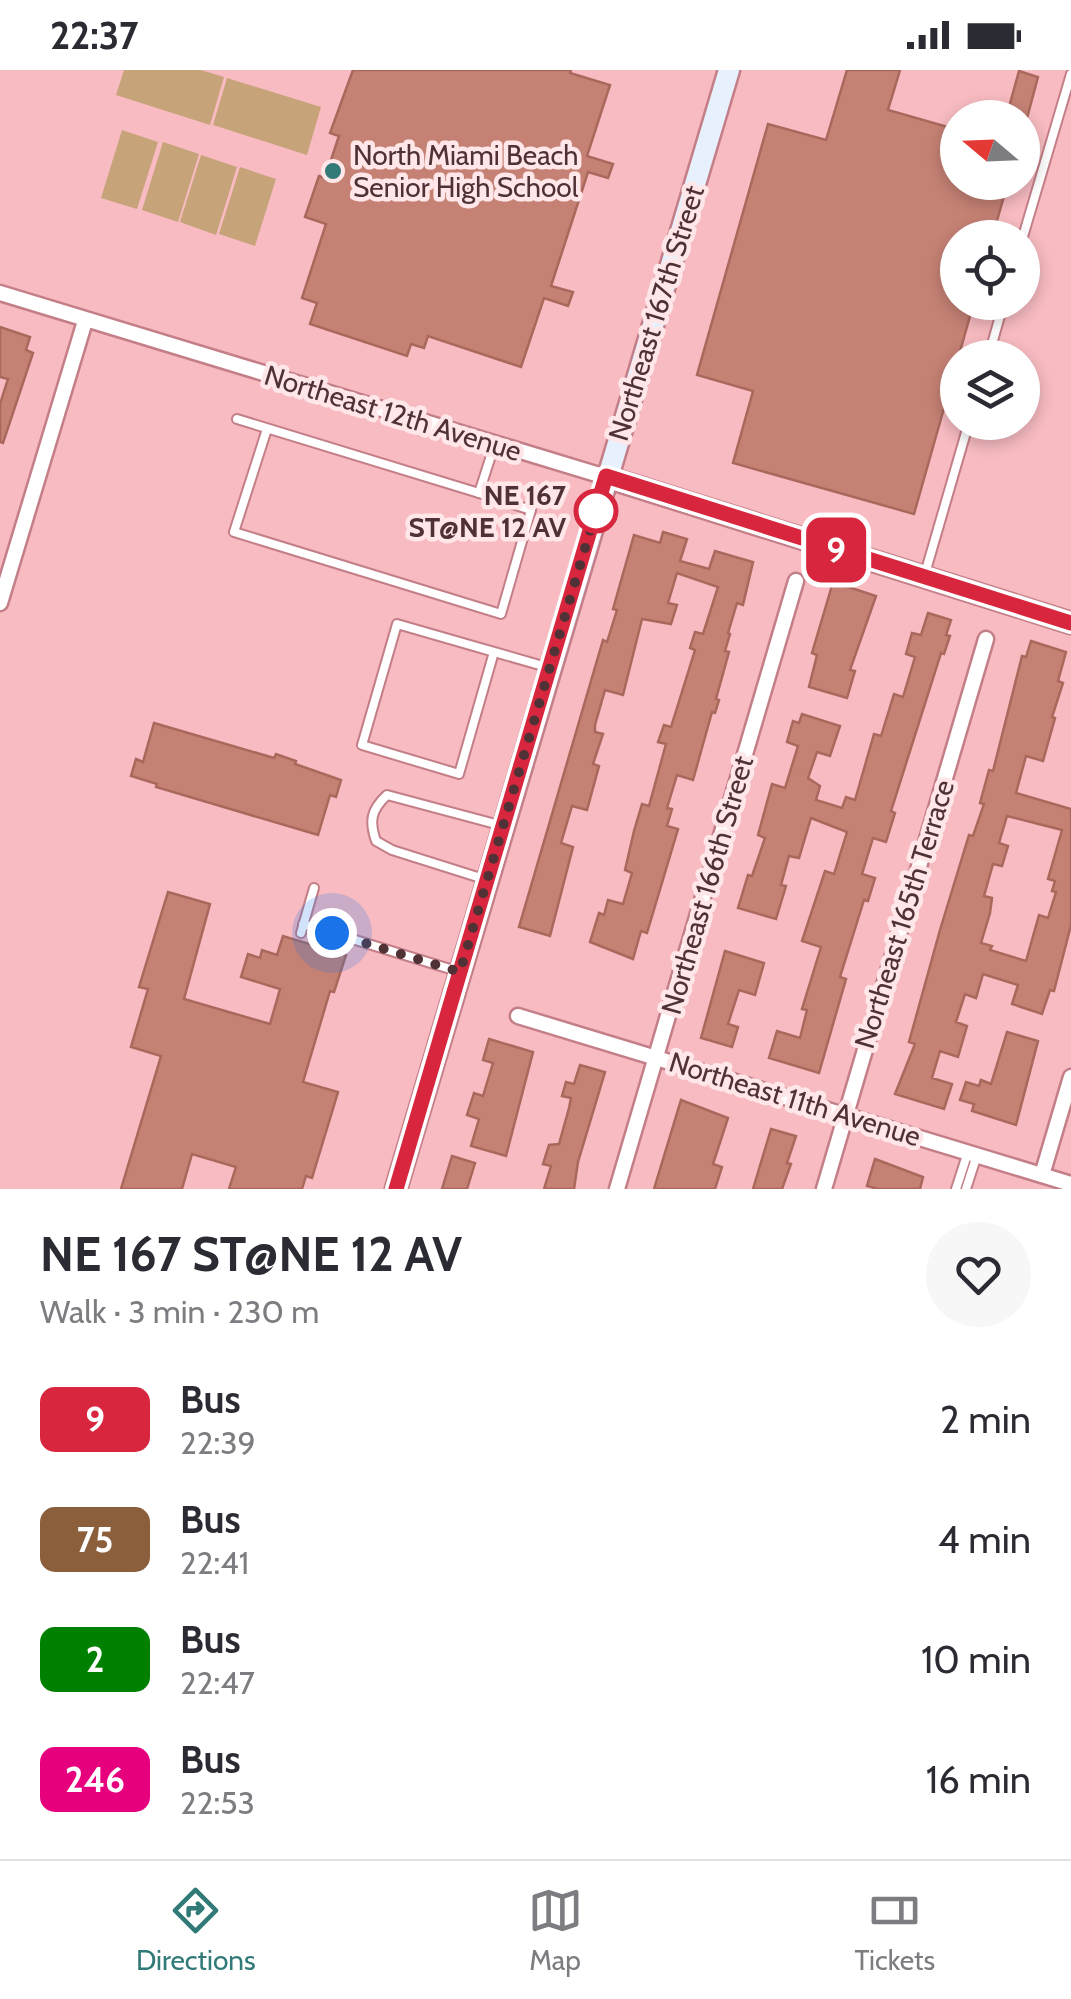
<!DOCTYPE html>
<html lang="en">
<head>
<meta charset="utf-8">
<style>
	body { margin:0; font-family:Cabin,sans-serif; background:#f7f7f7; color:#2b2b33; height:100vh; display:flex; flex-direction:column; font-size:38px; white-space:nowrap }
	* { box-sizing:border-box; margin:0 }
	p { font-size:32px; color:#7c7c81 }
	.icon { flex:none; width:55px; height:55px; fill:none; stroke:currentColor; stroke-width:2; stroke-linecap:round; stroke-linejoin:round }
	.map { position:relative; height:1119px; overflow:hidden }
	.side { display:flex; flex-direction:column; background:#fff; flex:1 }
	.side>* { flex:none }
	.badge { padding:0 20px; border-radius:15px; font-size:35px; line-height:65px }
	.needle { width:65px; rotate:289deg }
	.controls { position:absolute; left:940px; top:30px; display:grid; gap:20px }
	.controls a { display:grid; place-items:center; width:100px; height:100px; border-radius:50%; background:#fff; box-shadow:0 5px 15px #0003; font-size:50px }
	.you { position:absolute; width:50px; height:50px; margin:-25px; border:8px solid #fff; border-radius:50%; background:#1a73e8; box-shadow:0 0 0 15px #1a73e833 }
	.map>.badge { position:absolute; translate:-50% -50%; box-shadow:0 0 0 5px #fff }
	.round { display:grid; place-items:center; flex:none; width:105px; height:105px; border-radius:52px; background:#f7f7f7 }
	.headline { display:flex; align-items:center; justify-content:space-between; height:170px; padding:0 40px }
	h1 { font-size:48px; font-weight:700; line-height:75px }
	ul { padding:0; list-style:none }
	li { display:flex; align-items:center; gap:30px; height:120px; padding:0 40px }
	li div { flex:1 }
	li b { display:block; font-size:38px }
	li em { font-style:normal }
	li .badge { min-width:110px; font-weight:700; text-align:center }
	.status { display:flex; justify-content:space-between; align-items:center; height:70px; padding:0 50px; background:#fff; direction:ltr }
	.status svg { height:28px; fill:currentColor }
	.tab-bar { display:flex; justify-content:space-around; align-items:center; height:140px; border-top:2px solid #e1e1e2; background:#fff; font-size:28px; color:#7c7c81 }
	.tab-bar a { display:grid; justify-items:center; gap:5px }
	.tab-bar .selected { color:#327a77 }
	.map>svg:first-child { display:block }
</style>
</head>
<body>
<div class="status"><b>22:37</b><svg viewBox="0 0 49 12"><path d="M0 12V9h3v3zM5 12V6h3v6zM10 12V3h3v9zM15 12V0h3v12zM26 1h20v11H26zM47 4h2v5h-2z"/></svg></div>
<div class="map">
<svg width="1071" height="1119" viewBox="0 0 1071 1119">
	<rect width="100%" height="100%" fill="#f7bbc1"/>
	<g fill="#c7a37a">
		<path d="M 124,0 L 201,0 L 224,7 L 210,55 L 116,25 Z"/>
		<path d="M 227,8 L 321,37 L 307,85 L 213,55 Z"/>
		<path d="M 122,60 L 158,72 L 137,139 L 101,128 Z"/>
		<path d="M 163,72 L 199,84 L 178,152 L 142,140 Z"/>
		<path d="M 201,85 L 237,97 L 216,165 L 180,152 Z"/>
		<path d="M 240,97 L 276,109 L 255,176 L 219,164 Z"/>
	</g>
	<g fill="#c58174" stroke="#aa685c" stroke-width="2.5" fill-rule="evenodd">
		<path d="M 353,0 L 571,0 L 570,3 L 610,15 L 587,86 L 613,94 L 608,108 L 588,102 L 551,216 L 573,222 L 568,236 L 544,228 L 521,297 L 428,266 L 424,278 L 411,274 L 407,286 L 310,254 L 317,233 L 302,228 L 326,154 L 305,147 L 319,106 L 325,108 L 339,66 L 330,63 Z"/>
		<path d="M 847,0 L 900,0 L 888,40 L 958,60 L 958,112 L 1008,112 L 992,168 L 958,168 L 958,232 L 974,232 L 914,444 L 733,393 L 753,321 L 697,305 L 768,54 L 826,70 Z"/>
		<path d="M 1019,1 L 1038,7 L 1027,48 L 1006,48 Z"/>
		<path d="M 0,257 L 30,267 L 26,280 L 33,283 L 3,373 L 0,372 L 0,334 L 8,309 L 0,307 Z"/>
		<path d="M 663,462 L 687,469 L 680,491 L 709,499 L 715,481 L 753,492 L 743,535 L 737,533 L 728,563 L 730,564 L 725,581 L 729,582 L 716,629 L 719,630 L 715,643 L 712,642 L 693,710 L 677,705 L 667,738 L 672,739 L 667,756 L 678,759 L 647,863 L 641,861 L 633,889 L 590,872 L 599,843 L 604,845 L 608,830 L 623,834 L 632,803 L 625,800 L 634,761 L 642,734 L 649,736 L 666,674 L 658,672 L 664,655 L 671,657 L 695,580 L 690,578 L 695,562 L 703,564 L 718,517 L 677,503 L 668,533 L 677,535 L 671,554 L 642,549 L 623,625 L 605,620 L 595,655 L 595,662 L 603,664 L 593,694 L 599,696 L 587,740 L 572,736 L 561,773 L 573,777 L 550,866 L 519,857 L 603,570 L 607,572 L 617,540 L 613,539 L 634,465 L 660,473 Z"/>
		<path d="M 833,512 L 876,526 L 850,600 L 855,601 L 847,628 L 809,617 L 817,585 L 812,583 Z"/>
		<path d="M 928,543 L 951,550 L 946,565 L 950,566 L 944,584 L 941,583 L 891,741 L 895,743 L 886,772 L 873,768 L 862,804 L 875,808 L 868,831 L 864,830 L 840,907 L 846,909 L 819,1003 L 769,988 L 777,961 L 800,968 L 807,940 L 802,939 L 821,877 L 802,871 L 825,801 L 834,804 L 847,762 L 811,748 L 799,788 L 789,786 L 781,815 L 786,816 L 776,849 L 738,838 L 748,805 L 752,806 L 765,768 L 758,765 L 772,714 L 785,718 L 798,676 L 787,672 L 793,651 L 799,653 L 802,644 L 840,656 L 830,686 L 817,682 L 808,708 L 820,716 L 816,730 L 842,738 L 846,727 L 855,730 L 874,664 L 881,666 L 894,624 L 903,627 L 915,587 L 906,584 L 912,563 L 921,565 Z"/>
		<path d="M 1031,571 L 1066,582 L 1058,611 L 1063,613 L 1052,647 L 1055,648 L 1043,691 L 1026,686 L 1016,723 L 1071,739 L 1071,855 L 1054,921 L 1050,920 L 1042,944 L 1012,934 L 1018,915 L 983,904 L 976,928 L 965,924 L 956,952 L 967,956 L 958,987 L 940,981 L 932,1008 L 952,1014 L 944,1039 L 895,1024 L 915,974 L 909,972 L 940,860 L 969,765 L 973,766 L 984,734 L 980,733 L 989,700 L 993,701 L 1022,586 L 1026,587 ZM 1007,746 L 1062,760 L 1048,809 L 1055,811 L 1052,821 L 1056,822 L 1048,848 L 1039,845 L 1026,891 L 990,880 L 992,876 L 981,873 L 990,843 L 992,828 L 984,826 L 993,794 L 1002,796 L 1008,776 L 999,773 Z"/>
		<path d="M 154,653 L 274,688 L 276,684 L 296,691 L 295,694 L 341,710 L 336,727 L 330,725 L 318,765 L 156,717 L 157,714 L 131,706 L 136,689 L 143,692 Z"/>
		<path d="M 168,822 L 210,834 L 184,929 L 270,954 L 280,919 L 241,907 L 248,884 L 260,888 L 262,880 L 277,885 L 283,866 L 346,885 L 334,922 L 330,921 L 303,1012 L 338,1022 L 312,1108 L 306,1106 L 302,1119 L 229,1119 L 236,1097 L 192,1084 L 182,1119 L 121,1119 L 161,986 L 131,977 L 148,919 L 139,917 Z"/>
		<path d="M 725,881 L 764,893 L 755,925 L 739,920 L 728,954 L 738,957 L 732,977 L 701,968 Z"/>
		<path d="M 1007,962 L 1038,971 L 1016,1055 L 972,1041 L 974,1034 L 960,1030 L 966,1012 L 979,1016 L 981,1010 L 991,1014 Z"/>
		<path d="M 489,969 L 533,982 L 506,1086 L 471,1076 L 479,1049 L 467,1045 L 474,1023 L 483,1026 L 493,993 L 483,990 Z"/>
		<path d="M 580,995 L 605,1002 L 578,1092 L 574,1119 L 544,1119 L 551,1096 L 543,1094 L 549,1075 L 559,1074 L 569,1038 L 571,1028 L 562,1026 L 566,1012 L 574,1014 Z"/>
		<path d="M 681,1030 L 728,1048 L 713,1094 L 722,1097 L 715,1119 L 654,1119 Z"/>
		<path d="M 771,1059 L 796,1066 L 787,1093 L 791,1094 L 782,1119 L 753,1119 Z"/>
		<path d="M 452,1086 L 475,1093 L 467,1119 L 442,1119 Z"/>
		<path d="M 875,1089 L 923,1107 L 920,1119 L 878,1119 L 867,1116 Z"/>
	</g>
	<g fill="none" stroke-linecap="round" stroke-linejoin="round">
		<g stroke="#c47e87" stroke-width="12">
			<g id="lane">
				<path d="M 1022,170 L 1071,4"/>
				<path d="M 988,288 L 1004,232"/>
				<path d="M 237,349 L 479,423"/>
				<path d="M 267,359 L 234,462 L 501,544 L 531,440 L 479,423 L 495,373"/>
				<path d="M 924,507 L 969,352"/>
				<path d="M 494,582 L 459,704 L 362,675 L 397,554 C 448,569 499,583 550,598"/>
				<path d="M 487,810 L 392,780 L 376,771 C 369,751 371,740 387,725 L 503,756"/>
				<path d="M 303,854 L 460,902"/>
				<path d="M 301,863 L 314,818"/>
				<path d="M 956,1119 L 968,1082"/>
				<path d="M 966,1119 L 977,1085"/>
			</g>
		</g>
		<g stroke="#c47e87" stroke-width="19">
			<g id="street">
				<path d="M 0,223 L 606,407"/>
				<path d="M 0,533 L 85,251"/>
				<path d="M 518,946 L 1071,1114"/>
				<path d="M 1042,1105 L 1071,1007"/>
				<path d="M 617,1119 L 796,511"/>
				<path d="M 824,1119 L 986,569"/>
			</g>
		</g>
		<g stroke="#c47e87" stroke-width="25">
			<g id="secondary">
				<path d="M 606,407 L 1071,553"/>
				<path d="M 396,1119 L 729,0"/>
			</g>
		</g>
		<use href="#lane" stroke="#fff" stroke-width="8"/>
		<use href="#street" stroke="#fff" stroke-width="14"/>
		<use href="#secondary" stroke="#e6f1fd" stroke-width="20"/>
	</g>
	<g fill="none" stroke-linecap="round" stroke-linejoin="round">
		<g stroke="#fff" stroke-width="22">
			<path id="line" d="M 396,1119 L 606,406 L 1071,553"/>
		</g>
		<use href="#line" stroke="#d7263d" stroke-width="15"/>
		<path stroke="#503236" stroke-width="10" stroke-dasharray="0 18" d="M 332,863 L 460,902 L 596,441"/>
	</g>
	<circle fill="#327a77" stroke="#ffe7e9" stroke-width="4" cx="333" cy="101" r="10"/>
	<circle fill="#fff" stroke="#d7263d" stroke-width="5" cx="596" cy="441" r="20"/>
	<g text-anchor="middle" stroke-width="9" stroke-linejoin="round" paint-order="stroke">
		<g font-size="28" fill="#503236" stroke="#ffe7e9" text-anchor="start">
			<text x="353" y="95">North Miami Beach<tspan x="353" dy="32">Senior High School</tspan></text>
		</g>
		<g font-size="28" fill="#503236" stroke="#ffe7e9">
			<text transform="translate(656 243) rotate(-73)" y="10">Northeast 167th Street</text>
			<text transform="translate(393 343) rotate(17)" y="10">Northeast 12th Avenue</text>
			<text transform="translate(707 815) rotate(-74)" y="10">Northeast 166th Street</text>
			<text transform="translate(904 844) rotate(-73)" y="10">Northeast 165th Terrace</text>
			<text transform="translate(795 1029) rotate(17)" y="10">Northeast 11th Avenue</text>
		</g>
		<g font-size="28" font-weight="bold" fill="#503236" stroke="#ffe7e9" text-anchor="end">
			<text x="566" y="435">NE 167<tspan x="566" dy="32">ST@NE 12 AV</tspan></text>
		</g>
	</g>
</svg>
<div class="controls">
<a><svg class="needle" viewBox="-14 -14 28 28"><path d="M0-13l5 13h-10z" fill="#e53935"/><path d="M0 13l5-13h-10z" fill="#7c7c81"/></svg></a>
<a><svg class="icon" aria-label="locate" viewBox="0 0 24 24"><circle cx="12" cy="12" r="6"/><path d="M12 2v4M12 18v4M2 12h4M18 12h4"/></svg></a>
<a><svg class="icon" aria-label="layers" viewBox="0 0 24 24"><path d="M12 4l9 5-9 5-9-5zM3 14l9 5 9-5"/></svg></a>
</div>
<div class="you" style="left:332px;top:863px"></div>
<b class="badge" style="left:836px;top:480px;background:#d7263d;color:#fff">9</b>
</div>
<section class="side">
<div class="headline"><div><h1>NE 167 ST@NE 12 AV</h1><p>Walk · 3 min · 230 m</p></div><a class="round"><svg class="icon" aria-label="heart" viewBox="0 0 24 24"><path d="M12 20l-8-8c-3-5 5-10 8-4 3-6 11-1 8 4z"/></svg></a></div>
<ul>
<li><span class="badge" style="background:#d7263d;color:#fff">9</span><div><b>Bus</b><p>22:39</p></div><em>2 min</em></li>
<li><span class="badge" style="background:#8b5e3c;color:#fff">75</span><div><b>Bus</b><p>22:41</p></div><em>4 min</em></li>
<li><span class="badge" style="background:#008000;color:#fff">2</span><div><b>Bus</b><p>22:47</p></div><em>10 min</em></li>
<li><span class="badge" style="background:#e6007e;color:#fff">246</span><div><b>Bus</b><p>22:53</p></div><em>16 min</em></li>
</ul>
</section>
<nav class="tab-bar">
<a class="selected"><svg class="icon" aria-label="directions" viewBox="0 0 24 24"><path d="M12 3l9 9-9 9-9-9zM9 14v-3h6M13 9l2 2-2 2"/></svg>Directions</a>
<a><svg class="icon" aria-label="map" viewBox="0 0 24 24"><path d="M3 6l6-2 6 2 6-2v14l-6 2-6-2-6 2zM9 4v14M15 6v14"/></svg>Map</a>
<a><svg class="icon" aria-label="tickets" viewBox="0 0 24 24"><path d="M3 7h18v10H3zM15 7v10"/></svg>Tickets</a>
</nav>
</body>
</html>
